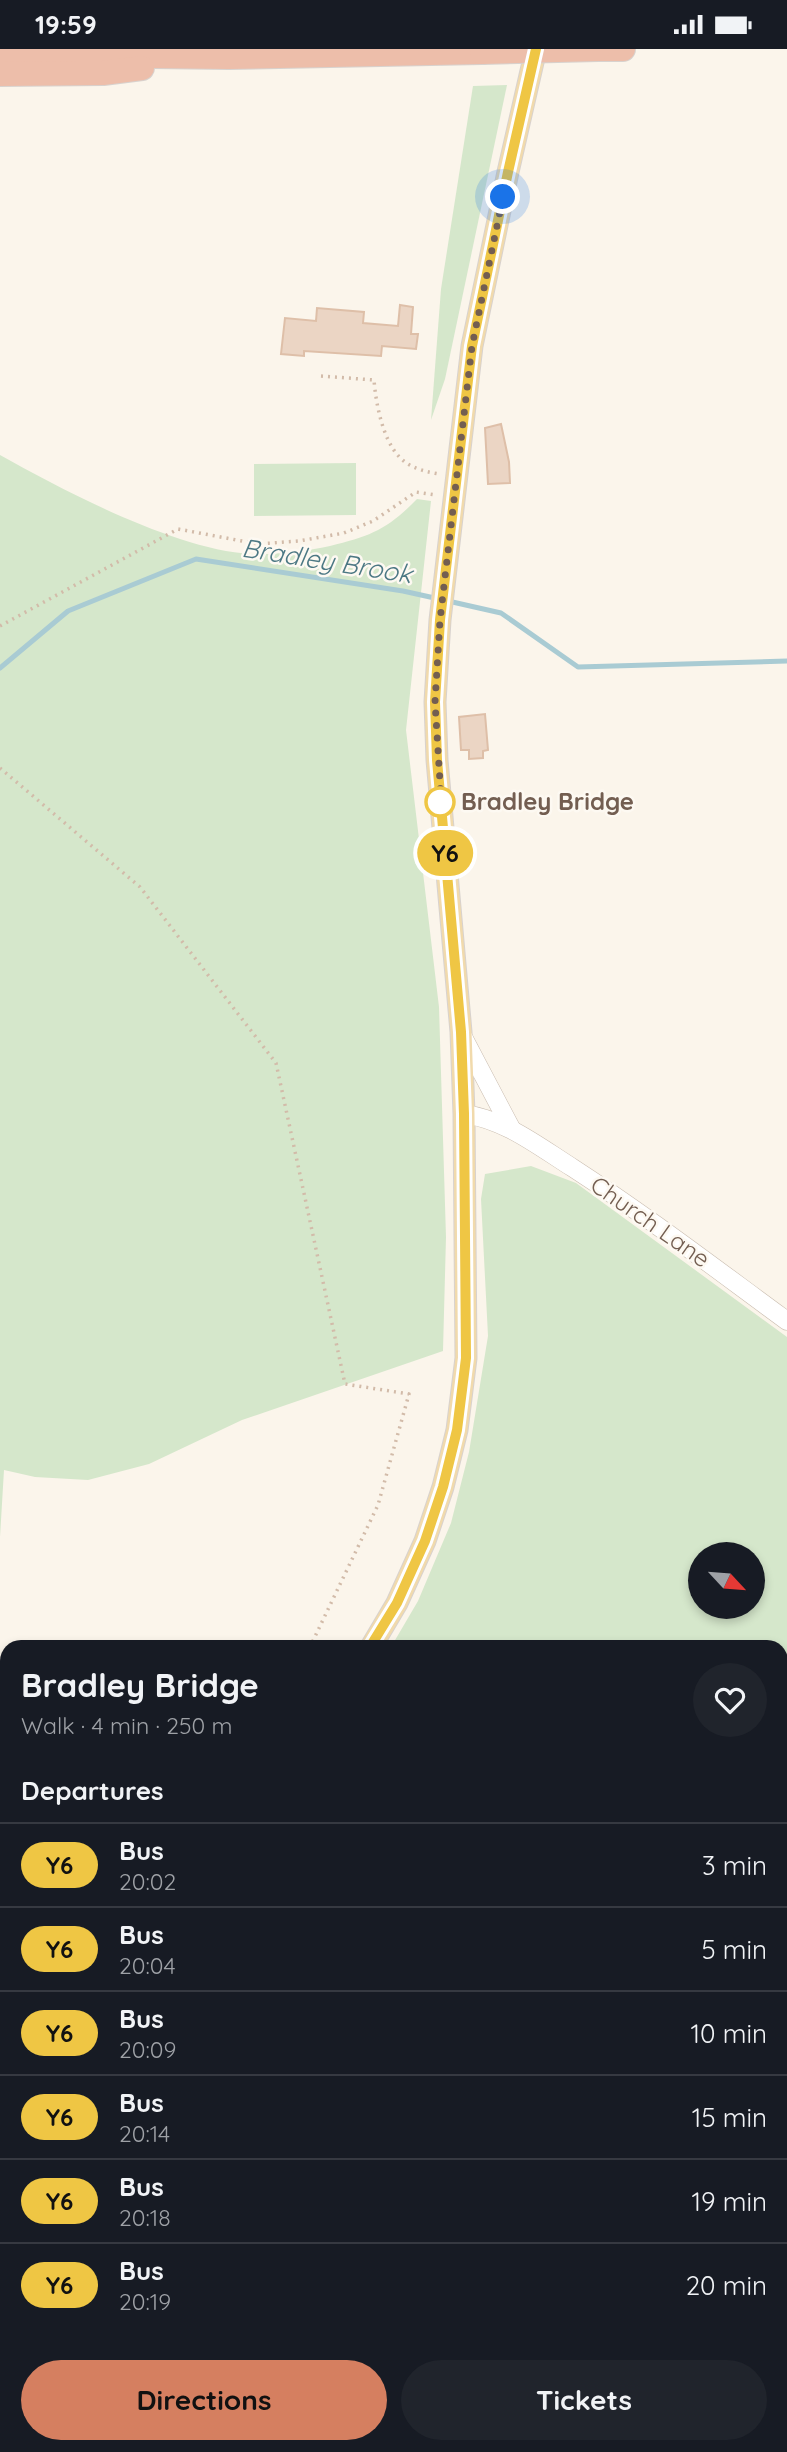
<!DOCTYPE html>
<html lang="en">
<head>
<meta charset="utf-8">
<style>
	body { margin:0; font-family:Quicksand,sans-serif; background:#20242c; color:#f1f3f6; height:100vh; display:flex; flex-direction:column; font-size:26px; white-space:nowrap }
	* { box-sizing:border-box; margin:0 }
	p { font-size:23px; color:#9ea1a6 }
	.icon { flex:none; width:38px; height:38px; fill:none; stroke:currentColor; stroke-width:2; stroke-linecap:round; stroke-linejoin:round }
	.map { position:relative; flex:1; overflow:hidden }
	.sheet { position:absolute; left:0px; top:1591px; width:788px; height:814px; display:flex; flex-direction:column; background:#171b24; border-radius:21px 21px 0 0; box-shadow:0 4px 10px #0003 }
	.sheet>* { flex:none }
	.badge { padding:0 14px; border-radius:23px; font-size:24px; line-height:46px }
	.needle { width:46px; rotate:116deg }
	.buttons { position:absolute; left:688px; top:1493px; display:grid; gap:14px }
	.buttons a { display:grid; place-items:center; width:77px; height:77px; border-radius:50%; background:#171b24; box-shadow:0 4px 10px #0003; font-size:35px }
	.you { position:absolute; width:35px; height:35px; margin:-18px; border:5px solid #fff; border-radius:50%; background:#1a73e8; box-shadow:0 0 0 10px #1a73e833 }
	.map>.badge { position:absolute; translate:-50% -50%; box-shadow:0 0 0 4px #fff }
	h2 { padding:0 21px; font-size:26px; line-height:63px }
	.round { display:grid; place-items:center; flex:none; width:74px; height:74px; border-radius:37px; background:#20242c }
	.head { display:flex; align-items:center; justify-content:space-between; height:119px; padding:0 21px }
	h1 { font-size:33px; font-weight:700; line-height:52px }
	.cta { display:flex; gap:14px; margin-top:auto; padding:14px 21px }
	.cta a { flex:1; height:80px; border-radius:42px; background:#d57f60; color:#111; font-size:28px; font-weight:700; line-height:80px; text-align:center }
	.cta a+a { background:#20242c; color:#f1f3f6 }
	ul { padding:0; list-style:none }
	li { display:flex; align-items:center; gap:21px; height:84px; padding:0 21px; border-top:2px solid #363941 }
	li div { flex:1 }
	li b { display:block; font-size:26px }
	li em { font-style:normal }
	li .badge { min-width:77px; font-weight:700; text-align:center }
	.status { display:flex; justify-content:space-between; align-items:center; height:49px; padding:0 35px; background:#171b24; direction:ltr }
	.status svg { height:19px; fill:currentColor }
	.map>svg:first-child { display:block }
</style>
</head>
<body>
<div class="status"><b>19:59</b><svg viewBox="0 0 49 12"><path d="M0 12V9h3v3zM5 12V6h3v6zM10 12V3h3v9zM15 12V0h3v12zM26 1h20v11H26zM47 4h2v5h-2z"/></svg></div>
<div class="map">
<svg width="787" height="2403" viewBox="0 0 787 2403">
	<rect width="100%" height="100%" fill="#fbf5eb"/>
	<path fill="#eee5d8" d="M 7,1952 L 7,2195 L 0,2191 L 0,1970 Z"/>
	<g fill="#d5e7cb" fill-rule="evenodd">
		<path d="M 507,36 L 445,330 L 431,371 L 441,240 L 473,37 Z"/>
		<path d="M 0,406 C 66,443 177,501 251,505 C 277,506 305,502 330,497 C 371,487 388,480 417,450 L 431,452 L 406,681 L 439,958 L 446,1188 L 443,1302 L 242,1371 L 149,1415 L 88,1431 L 35,1428 L 4,1421 L 0,1488 Z"/>
		<path d="M 356,414 L 356,466 L 254,467 L 254,415 Z"/>
		<path d="M 531,1117 L 576,1134 L 787,1288 L 787,1765 L 780,1762 L 780,1598 L 391,1598 L 418,1552 L 451,1474 L 469,1403 L 488,1287 L 481,1150 L 485,1125 ZM 700,1505 L 752,1505 L 752,1558 L 700,1558 Z"/>
		<path d="M 0,1827 L 7,1828 L 7,1952 L 0,1970 Z"/>
		<path d="M 7,2206 L 7,2398 L 312,2398 L 320,2403 L 0,2403 L 0,2217 Z"/>
		<path d="M 781,2271 L 787,2275 L 787,2403 L 404,2403 L 407,2398 L 780,2398 Z"/>
	</g>
	<g fill="none" stroke-linecap="round" stroke-linejoin="round">
		<g stroke="#a9cbd3" stroke-width="5">
			<path d="M 448,552 L 501,564 L 578,618 L 787,612"/>
			<path d="M 0,619 L 68,562 L 196,510 L 403,542 L 439,550"/>
		</g>
	</g>
	<g fill="#ebd5c4" stroke="#debfa8" stroke-width="2">
		<path d="M 400,256 L 413,258 L 411,285 L 418,285 L 416,300 L 382,297 L 381,307 L 304,302 L 304,307 L 281,305 L 285,269 L 316,272 L 317,259 L 364,263 L 363,274 L 398,277 Z"/>
		<path d="M 501,375 L 509,413 L 510,434 L 488,435 L 485,379 Z"/>
		<path d="M 485,665 L 488,701 L 483,702 L 483,709 L 469,710 L 469,701 L 461,701 L 459,668 Z"/>
	</g>
	<g fill="none" stroke-linecap="round" stroke-linejoin="round">
		<g stroke="#c9bcaf" stroke-width="19">
			<g id="minor">
				<path d="M 462,986 L 511,1079"/>
				<path d="M 464,1065 C 506,1071 538,1097 573,1119 C 647,1167 716,1220 787,1272"/>
			</g>
		</g>
		<g stroke="#d8d2ce" stroke-width="23">
			<g id="major">
				<path d="M 371,1598 L 397,1554 L 425,1492 L 443,1438 L 457,1381 L 466,1309 L 464,1065 L 461,983 L 437,711 L 435,653 L 440,571 L 472,297 L 508,123 L 536,0"/>
				<path d="M 0,2186 L 7,2175"/>
			</g>
		</g>
		<g stroke="#d8d2ce" stroke-width="26">
			<g id="highway">
				<path d="M 598,0 L 623,0"/>
				<path d="M 0,5 L 229,8 L 482,3"/>
				<path d="M 0,25 L 103,24 L 142,19"/>
			</g>
		</g>
		<g stroke="#d2bba9" stroke-width="3.5" stroke-dasharray="2 5" stroke-linecap="butt">
			<path d="M 321,327 L 374,331 C 376,356 384,401 408,415 C 418,421 428,423 439,425"/>
			<path d="M 0,577 L 178,480 L 258,495 L 299,492 L 344,484 L 373,472 L 416,443 L 436,446"/>
			<path d="M 0,719 L 140,838 L 276,1014 L 345,1335 L 409,1345 L 378,1456 L 310,1598"/>
			<path d="M 0,1816 L 7,1817"/>
			<path d="M 0,2152 L 7,2141"/>
			<path d="M 780,2279 L 787,2283"/>
			<path d="M 395,2403 L 398,2398"/>
		</g>
		<use href="#minor" stroke="#fff" stroke-width="18"/>
		<use href="#major" stroke="#f1daac" stroke-width="21"/>
		<use href="#highway" stroke="#edbeaa" stroke-width="24"/>
		<g stroke="#d8d2ce" stroke-width="26" stroke-linecap="butt">
			<path id="highway-bridge" d="M 482,3 L 598,0"/>
		</g>
		<use href="#highway-bridge" stroke="#edbeaa" stroke-width="24"/>
	</g>
	<g fill="none" stroke-linecap="round" stroke-linejoin="round">
		<g stroke="#fff" stroke-width="16">
			<path id="line" d="M 370,1598 L 397,1554 L 425,1492 L 443,1438 L 457,1381 L 466,1309 L 464,1065 L 461,983 L 437,711 L 435,653 L 440,571 L 472,297 L 508,123 L 536,0"/>
		</g>
		<use href="#line" stroke="#efc644" stroke-width="10"/>
		<path stroke="#735e51" stroke-width="7" stroke-dasharray="0 12.6" d="M 440,753 L 442,765 L 435,653 L 440,571 L 472,297 L 503,148"/>
	</g>
	<circle fill="#fff" stroke="#efc644" stroke-width="3.5" cx="440" cy="753" r="14"/>
	<g text-anchor="middle" stroke-width="5" stroke-linejoin="round" paint-order="stroke">
		<g font-size="24" font-weight="bold" fill="#735e51" stroke="#fdf9f2" text-anchor="start">
			<text x="461" y="761">Bradley Bridge</text>
		</g>
		<g font-size="24" fill="#735e51" stroke="#fdf9f2">
			<text transform="translate(650 1173) rotate(35)" y="8">Church Lane</text>
		</g>
		<g font-size="26" font-style="italic" fill="#4c7884" stroke="#fdf9f2">
			<text transform="translate(327 512) rotate(9)" y="9">Bradley Brook</text>
		</g>
	</g>
</svg>
<div class="buttons">
<a><svg class="needle" viewBox="-14 -14 28 28"><path d="M0-13l5 13h-10z" fill="#e53935"/><path d="M0 13l5-13h-10z" fill="#9ea1a6"/></svg></a>
</div>
<div class="you" style="left:503px;top:148px"></div>
<b class="badge" style="left:445px;top:804px;background:#efc644;color:#111">Y6</b>
<section class="sheet">
<div class="head"><div><h1>Bradley Bridge</h1><p>Walk · 4 min · 250 m</p></div><a class="round"><svg class="icon" aria-label="heart" viewBox="0 0 24 24"><path d="M12 20l-8-8c-3-5 5-10 8-4 3-6 11-1 8 4z"/></svg></a></div>
<h2>Departures</h2>
<ul>
<li><span class="badge" style="background:#efc644;color:#111">Y6</span><div><b>Bus</b><p>20:02</p></div><em>3 min</em></li>
<li><span class="badge" style="background:#efc644;color:#111">Y6</span><div><b>Bus</b><p>20:04</p></div><em>5 min</em></li>
<li><span class="badge" style="background:#efc644;color:#111">Y6</span><div><b>Bus</b><p>20:09</p></div><em>10 min</em></li>
<li><span class="badge" style="background:#efc644;color:#111">Y6</span><div><b>Bus</b><p>20:14</p></div><em>15 min</em></li>
<li><span class="badge" style="background:#efc644;color:#111">Y6</span><div><b>Bus</b><p>20:18</p></div><em>19 min</em></li>
<li><span class="badge" style="background:#efc644;color:#111">Y6</span><div><b>Bus</b><p>20:19</p></div><em>20 min</em></li>
</ul>
<div class="cta"><a>Directions</a><a>Tickets</a></div>
</section>
</div>
</body>
</html>
